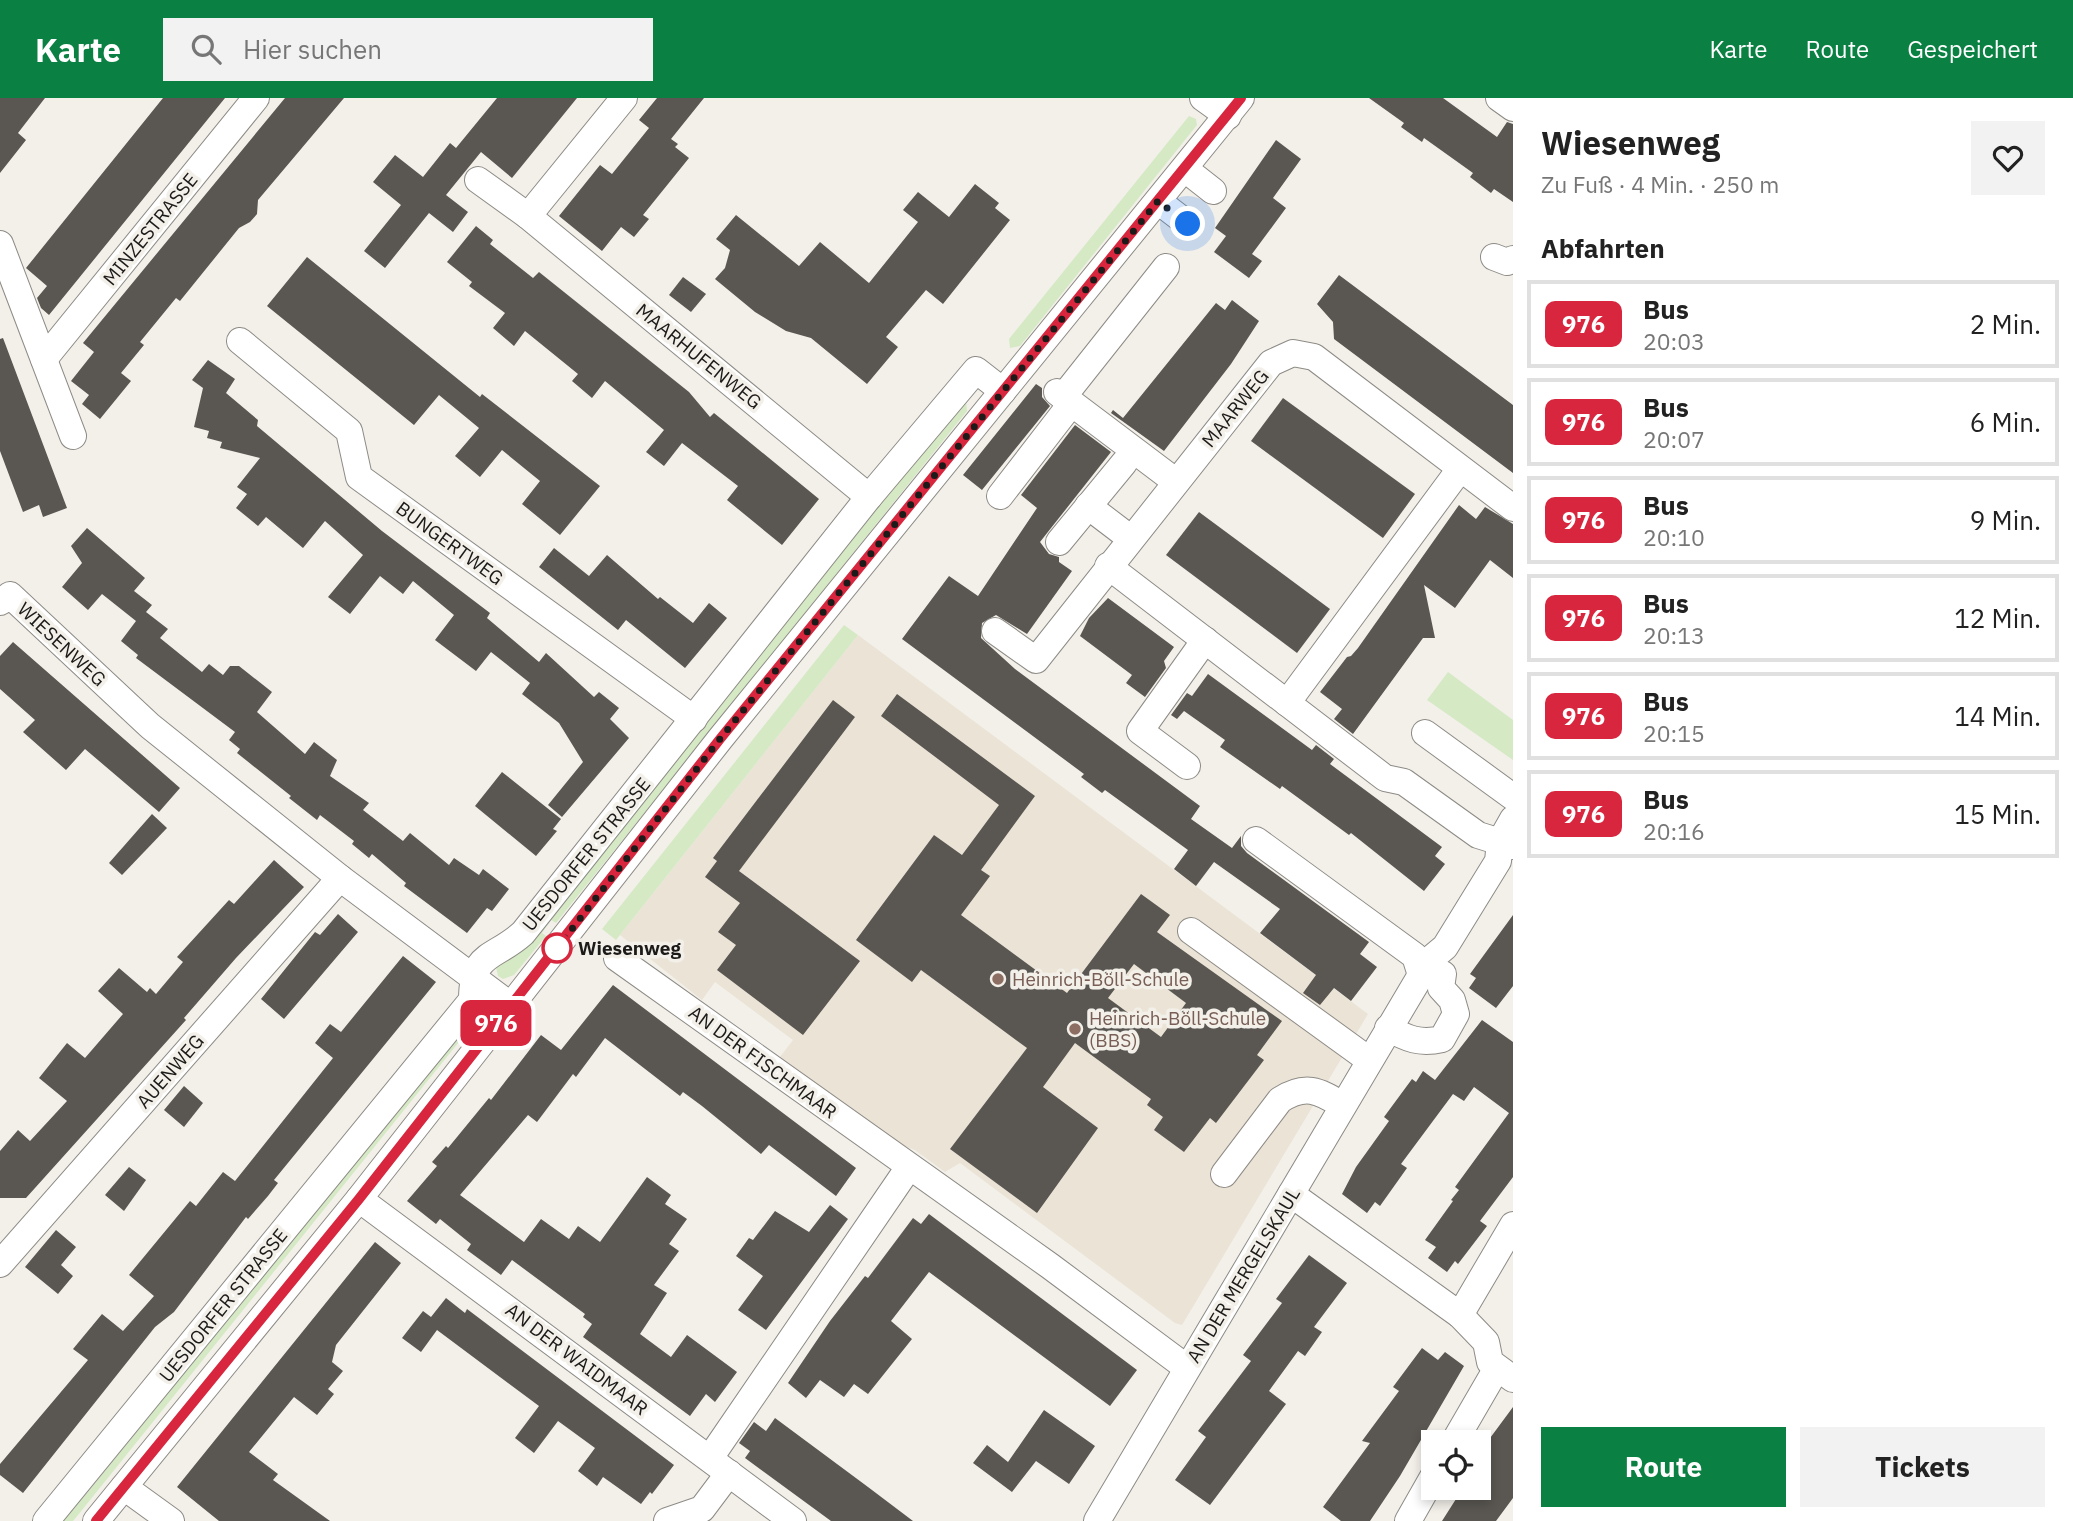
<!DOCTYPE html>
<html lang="de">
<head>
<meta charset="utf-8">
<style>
	body { margin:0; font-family:"IBM Plex Sans",sans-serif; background:#f2f2f2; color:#222; height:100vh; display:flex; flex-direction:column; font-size:26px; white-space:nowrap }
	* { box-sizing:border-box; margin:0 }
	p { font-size:23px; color:#767676 }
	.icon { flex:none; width:38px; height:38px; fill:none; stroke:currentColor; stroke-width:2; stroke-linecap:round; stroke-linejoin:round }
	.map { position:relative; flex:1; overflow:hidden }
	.sheet { display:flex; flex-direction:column; background:#fff; width:560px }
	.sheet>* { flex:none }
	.badge { padding:0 14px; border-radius:10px; font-size:24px; line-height:46px }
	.controls { position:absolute; left:1421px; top:1332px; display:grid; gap:14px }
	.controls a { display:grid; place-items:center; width:70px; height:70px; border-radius:0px; background:#fff; box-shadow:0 4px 10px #0003; font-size:35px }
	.you { position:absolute; width:35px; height:35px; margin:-18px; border:5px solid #fff; border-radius:50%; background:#1a73e8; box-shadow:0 0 0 10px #1a73e833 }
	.map>.badge { position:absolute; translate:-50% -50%; box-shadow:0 0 0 4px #fff }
	h2 { padding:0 28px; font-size:26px; line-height:63px }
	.round { display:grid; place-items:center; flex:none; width:74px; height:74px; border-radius:0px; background:#f2f2f2 }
	.overview { display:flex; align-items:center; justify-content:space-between; height:119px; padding:0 28px }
	h1 { font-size:33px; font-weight:700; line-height:52px }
	.action { display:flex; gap:14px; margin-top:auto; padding:14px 28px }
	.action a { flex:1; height:80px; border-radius:0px; background:#0b8043; color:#fff; font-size:28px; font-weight:700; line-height:80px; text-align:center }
	.action a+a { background:#f2f2f2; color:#222 }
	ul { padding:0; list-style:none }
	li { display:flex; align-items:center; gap:21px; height:88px; margin:0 14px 10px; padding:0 14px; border:4px solid #e0e0e0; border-radius:0px }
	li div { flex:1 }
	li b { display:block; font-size:26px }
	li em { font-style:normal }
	li .badge { min-width:77px; font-weight:700; text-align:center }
	header { display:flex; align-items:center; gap:42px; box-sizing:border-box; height:98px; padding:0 35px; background:#0b8043; color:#fff }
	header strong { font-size:33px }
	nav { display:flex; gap:38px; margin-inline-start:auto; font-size:24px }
	.search { width:490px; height:63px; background:#f2f2f2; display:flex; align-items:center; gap:18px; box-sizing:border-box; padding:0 24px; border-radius:0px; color:#767676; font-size:26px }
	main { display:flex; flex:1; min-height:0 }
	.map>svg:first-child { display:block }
</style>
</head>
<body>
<header>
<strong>Karte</strong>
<div class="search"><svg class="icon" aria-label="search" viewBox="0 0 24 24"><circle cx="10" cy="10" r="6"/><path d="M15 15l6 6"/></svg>Hier suchen</div>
<nav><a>Karte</a><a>Route</a><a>Gespeichert</a></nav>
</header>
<main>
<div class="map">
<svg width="1513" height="1423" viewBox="0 0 1513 1423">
	<rect width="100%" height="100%" fill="#f3f0ea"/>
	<path fill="#eae3d6" d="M 858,537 L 1368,916 L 1182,1227 L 1175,1225 L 960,1065 L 945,1074 L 915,1052 L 896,1045 L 780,959 L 793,942 L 715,884 L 702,902 L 620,837 Z"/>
	<g fill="#d5e9c5">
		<path d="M 1189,18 L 1196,21 L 1197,27 L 1020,248 L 1010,250 L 1009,241 Z"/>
		<path d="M 958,302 L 966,302 L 967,313 L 556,825 L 551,822 L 542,835 L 546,838 L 514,877 L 503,881 L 498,878 L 496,869 Z"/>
		<path d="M 844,527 L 858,537 L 616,842 L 602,831 Z"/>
		<path d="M 1448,574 L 1513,622 L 1513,662 L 1427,602 Z"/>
		<path d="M 475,916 L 479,919 L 78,1417 L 73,1423 L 54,1423 L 87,1395 Z"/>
	</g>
	<g fill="#5a5752" fill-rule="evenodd">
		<path d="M 0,0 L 45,0 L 18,35 L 26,42 L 0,75 Z"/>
		<path d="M 163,0 L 225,0 L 49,217 L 41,210 L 37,200 L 47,188 L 26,170 Z"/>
		<path d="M 285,0 L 344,0 L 258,102 L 257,116 L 250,124 L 239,130 L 180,203 L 176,200 L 140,244 L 144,247 L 121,275 L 131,283 L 100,321 L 82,306 L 89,297 L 71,283 L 94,254 L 83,245 Z"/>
		<path d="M 497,0 L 577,0 L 512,80 L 481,54 L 446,97 L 468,114 L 453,134 L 429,115 L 385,170 L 364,153 L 401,107 L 373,84 L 395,57 L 423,79 L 450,45 L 456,50 Z"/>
		<path d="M 657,0 L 704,0 L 671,41 L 678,46 L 675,49 L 689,60 L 643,117 L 649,121 L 634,139 L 621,129 L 602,153 L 559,118 L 600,67 L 612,76 L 649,30 L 639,22 Z"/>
		<path d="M 1369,0 L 1443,0 L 1497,39 L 1507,24 L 1513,26 L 1513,104 L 1494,91 L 1491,95 L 1470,79 L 1473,75 L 1424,40 L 1422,44 L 1401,29 L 1404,25 Z"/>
		<path d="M 1276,42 L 1301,61 L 1273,100 L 1286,110 L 1252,156 L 1262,163 L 1249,180 L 1214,154 L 1226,138 L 1215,130 Z"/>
		<path d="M 975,86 L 999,105 L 995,110 L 1010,122 L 943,206 L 926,192 L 886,239 L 898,249 L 867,286 L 811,240 L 786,233 L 755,214 L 715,181 L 725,170 L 730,152 L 716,141 L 736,117 L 799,168 L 820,144 L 869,185 L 918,124 L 903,112 L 918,94 L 949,119 Z"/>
		<path d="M 476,128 L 493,142 L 490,146 L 533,180 L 539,174 L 689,294 L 710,319 L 714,315 L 819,401 L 782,447 L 727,402 L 738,388 L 682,345 L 664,368 L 646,354 L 664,332 L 605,283 L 592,300 L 572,283 L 578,276 L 525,233 L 514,248 L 493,230 L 505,215 L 469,188 L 472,184 L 447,164 Z"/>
		<path d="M 307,159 L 480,299 L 482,296 L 600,388 L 560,437 L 522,406 L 540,383 L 502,352 L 480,379 L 455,358 L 479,330 L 439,297 L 414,327 L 267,208 Z"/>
		<path d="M 1339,177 L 1513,307 L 1513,375 L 1334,241 L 1333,224 L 1317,206 Z"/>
		<path d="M 683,179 L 706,196 L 691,214 L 669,197 Z"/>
		<path d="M 1232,202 L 1259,223 L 1231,266 L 1164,353 L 1111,315 L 1113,312 L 1123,320 L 1216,205 L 1225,212 Z"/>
		<path d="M 3,240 L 67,410 L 43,419 L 39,407 L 23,414 L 0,353 L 0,241 Z"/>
		<path d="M 208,262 L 235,281 L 226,295 L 258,322 L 257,328 L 382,433 L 490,515 L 487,520 L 539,564 L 546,555 L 594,599 L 599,594 L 619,610 L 610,621 L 629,640 L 562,719 L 548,707 L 583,664 L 559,625 L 522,596 L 530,585 L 491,554 L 476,573 L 435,542 L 454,517 L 413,483 L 403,496 L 380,478 L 350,516 L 328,499 L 363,457 L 325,423 L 303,450 L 266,419 L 258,428 L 236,410 L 247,396 L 237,389 L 260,360 L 220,350 L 222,344 L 207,340 L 209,333 L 194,329 L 203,290 L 192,282 Z"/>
		<path d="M 1036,286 L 1042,290 L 1042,299 L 1050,308 L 982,392 L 963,377 Z"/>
		<path d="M 1283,300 L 1415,396 L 1383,440 L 1251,343 Z"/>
		<path d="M 1075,327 L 1111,354 L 1040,444 L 1049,456 L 1059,459 L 1059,464 L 1072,473 L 1027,536 L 996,517 L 982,525 L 981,540 L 1015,571 L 1200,708 L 1191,721 L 1232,750 L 1241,738 L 1241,748 L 1247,755 L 1369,844 L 1360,856 L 1377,869 L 1351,903 L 1334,890 L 1320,907 L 1303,895 L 1316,877 L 1260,835 L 1280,811 L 1214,764 L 1196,788 L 1174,771 L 1188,752 L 1105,692 L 1102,695 L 1081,679 L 1084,676 L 902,541 L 949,478 L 978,498 L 1037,410 L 1021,397 Z"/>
		<path d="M 1459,407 L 1476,421 L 1485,409 L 1513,426 L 1513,480 L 1490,462 L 1455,510 L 1424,487 L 1435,540 L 1423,540 L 1353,636 L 1334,621 L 1342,611 L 1320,594 L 1347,559 L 1351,558 L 1358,550 Z"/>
		<path d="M 1199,414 L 1330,511 L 1297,555 L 1166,457 Z"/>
		<path d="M 87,430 L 145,480 L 134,493 L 152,507 L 146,514 L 168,531 L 160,540 L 202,574 L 209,566 L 223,577 L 230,568 L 239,568 L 272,594 L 257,614 L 305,656 L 314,644 L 337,662 L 330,678 L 369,705 L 363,712 L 403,743 L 410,735 L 449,767 L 454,760 L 479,777 L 483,771 L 509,791 L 492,813 L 487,810 L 467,835 L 404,788 L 406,785 L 372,756 L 369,760 L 352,746 L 354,743 L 320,717 L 317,722 L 289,700 L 291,698 L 237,655 L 240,651 L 229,642 L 235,634 L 136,560 L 138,557 L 121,543 L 136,523 L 102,496 L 88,512 L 62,489 L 82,465 L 71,448 Z"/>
		<path d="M 554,450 L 589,478 L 607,457 L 658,501 L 660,499 L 693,525 L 709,505 L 727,520 L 685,570 L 626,522 L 618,532 L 539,469 Z"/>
		<path d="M 1108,500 L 1174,549 L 1164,563 L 1166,570 L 1145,599 L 1126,585 L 1132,577 L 1080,538 L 1089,520 Z"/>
		<path d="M 13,544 L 180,690 L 159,714 L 85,651 L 66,672 L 23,634 L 35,622 L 0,591 L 0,558 Z"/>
		<path d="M 1208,576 L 1312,652 L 1316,647 L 1334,661 L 1330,666 L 1442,749 L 1435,758 L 1445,766 L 1424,793 L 1351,735 L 1349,737 L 1282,688 L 1280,691 L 1220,649 L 1225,642 L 1184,613 L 1177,621 L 1171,617 L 1187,595 L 1192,598 Z"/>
		<path d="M 897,596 L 1035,698 L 981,772 L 990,778 L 961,817 L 1067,895 L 1141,796 L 1170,817 L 1157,834 L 1282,923 L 1257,957 L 1264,962 L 1216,1025 L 1210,1020 L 1184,1054 L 1154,1032 L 1163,1019 L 1147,1007 L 1151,1001 L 1075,945 L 1043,989 L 1098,1030 L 1037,1115 L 950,1051 L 1027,950 L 921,872 L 912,884 L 856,842 L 934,737 L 962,757 L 999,707 L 881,618 ZM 1134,866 L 1186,905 L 1161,939 L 1108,900 Z"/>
		<path d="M 833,602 L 855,619 L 739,773 L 860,863 L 803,937 L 717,872 L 736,847 L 718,834 L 740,805 L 705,779 L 717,763 L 713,760 Z"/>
		<path d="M 502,674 L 561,721 L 553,731 L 557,733 L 536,758 L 475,708 Z"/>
		<path d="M 152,716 L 167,730 L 122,777 L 109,765 Z"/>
		<path d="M 274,762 L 304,789 L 236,860 L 184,920 L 186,922 L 26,1100 L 0,1100 L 0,1053 L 18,1032 L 30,1043 L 67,1003 L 39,980 L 67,945 L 85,960 L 123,916 L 98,893 L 119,870 L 147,894 L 150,890 L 156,896 L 183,864 L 177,859 L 229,802 L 234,806 Z"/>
		<path d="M 338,816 L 358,834 L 284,921 L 261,901 L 315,834 L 320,837 Z"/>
		<path d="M 1513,817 L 1513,888 L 1496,910 L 1469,890 L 1476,880 L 1470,876 Z"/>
		<path d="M 403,858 L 436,884 L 274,1082 L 278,1085 L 268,1098 L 248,1121 L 246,1119 L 174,1214 L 155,1229 L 23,1395 L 0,1377 L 0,1366 L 88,1262 L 73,1251 L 102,1216 L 123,1233 L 154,1198 L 129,1177 L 190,1103 L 196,1108 L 223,1074 L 235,1083 L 333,960 L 315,945 L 330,926 L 341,934 Z"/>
		<path d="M 613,887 L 856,1070 L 836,1098 L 769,1047 L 761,1056 L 702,1008 L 683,994 L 680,998 L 605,940 L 576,979 L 573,976 L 537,1024 L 528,1017 L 460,1097 L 524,1144 L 541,1121 L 569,1141 L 578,1128 L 600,1144 L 647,1079 L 671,1097 L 665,1106 L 687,1121 L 669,1146 L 679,1153 L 654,1187 L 667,1195 L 640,1236 L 671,1259 L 687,1237 L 737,1274 L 715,1304 L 706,1296 L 690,1318 L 583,1239 L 592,1226 L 583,1219 L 585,1216 L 512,1162 L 501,1177 L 467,1152 L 471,1146 L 440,1121 L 436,1126 L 407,1103 L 437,1068 L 432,1064 L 446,1048 L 448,1050 L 489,1000 L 491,1002 L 541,937 L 561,952 Z"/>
		<path d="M 1482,922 L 1513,944 L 1513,1079 L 1480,1123 L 1487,1128 L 1458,1166 L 1455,1163 L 1447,1174 L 1428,1160 L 1436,1149 L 1425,1142 L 1453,1103 L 1451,1102 L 1459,1092 L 1455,1089 L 1509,1015 L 1474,989 L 1464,1003 L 1453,996 L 1401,1066 L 1407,1070 L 1380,1108 L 1375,1104 L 1367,1115 L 1342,1096 L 1356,1069 L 1389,1023 L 1384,1019 L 1412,981 L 1416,984 L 1423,973 L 1435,982 Z"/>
		<path d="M 184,988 L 203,1005 L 184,1029 L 164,1012 Z"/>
		<path d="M 129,1069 L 146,1082 L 124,1113 L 105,1097 Z"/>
		<path d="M 830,1107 L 848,1121 L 766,1232 L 738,1212 L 763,1178 L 736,1158 L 749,1140 L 753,1142 L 775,1113 L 809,1134 Z"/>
		<path d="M 929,1116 L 1137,1272 L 1110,1308 L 929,1174 L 891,1223 L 912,1241 L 868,1296 L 854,1286 L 844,1299 L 820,1282 L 806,1300 L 788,1285 L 830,1223 L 865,1178 L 868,1180 L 913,1120 L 921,1126 Z"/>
		<path d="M 56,1132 L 76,1149 L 61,1167 L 73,1178 L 58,1196 L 25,1169 Z"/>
		<path d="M 375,1144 L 401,1165 L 336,1247 L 332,1264 L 343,1273 L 328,1291 L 334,1296 L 317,1317 L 294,1299 L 249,1354 L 278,1376 L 273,1382 L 330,1423 L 219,1423 L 177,1389 Z"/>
		<path d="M 1309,1157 L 1347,1185 L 1314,1229 L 1322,1234 L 1305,1258 L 1298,1253 L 1269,1293 L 1286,1306 L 1210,1407 L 1175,1382 L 1206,1339 L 1198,1333 L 1251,1263 L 1243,1257 L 1282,1205 L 1276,1201 Z"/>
		<path d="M 446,1200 L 465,1215 L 467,1211 L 674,1367 L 652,1396 L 650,1394 L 641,1406 L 603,1379 L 597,1388 L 587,1380 L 578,1373 L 595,1350 L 558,1323 L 534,1355 L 515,1340 L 539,1308 L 437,1232 L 421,1254 L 402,1240 L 423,1213 L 431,1219 Z"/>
		<path d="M 1422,1250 L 1438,1262 L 1445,1254 L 1464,1268 L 1400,1378 L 1370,1423 L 1341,1423 L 1323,1409 L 1370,1345 L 1362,1343 L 1399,1293 L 1393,1289 Z"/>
		<path d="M 1513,1309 L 1513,1400 L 1496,1423 L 1442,1423 L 1463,1390 L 1479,1390 L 1479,1355 Z"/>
		<path d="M 1044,1312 L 1095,1348 L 1069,1386 L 1036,1363 L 1012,1394 L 973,1365 L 987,1347 L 1008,1364 Z"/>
		<path d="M 775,1320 L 868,1389 L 913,1423 L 831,1423 L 745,1360 L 750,1353 L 739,1345 L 754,1324 L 766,1333 Z"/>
	</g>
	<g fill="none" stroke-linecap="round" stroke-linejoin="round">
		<g stroke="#8e8b86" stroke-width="28">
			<g id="minor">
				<path d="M 624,0 L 528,118 L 869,399"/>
				<path d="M 1203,0 L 1228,18"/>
				<path d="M 1499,0 L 1513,10"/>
				<path d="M 1185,71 L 1213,93"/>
				<path d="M 478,82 L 528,118"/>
				<path d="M 1158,103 L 1188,126"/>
				<path d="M 0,146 L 73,338"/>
				<path d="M 1494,159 L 1507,164 L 1513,161"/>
				<path d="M 240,243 L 349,333 L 359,379 L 694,621"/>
				<path d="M 44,261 L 256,0"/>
				<path d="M 1057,294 L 1175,383"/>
				<path d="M 1063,299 L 1166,169"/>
				<path d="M 1000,398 L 1071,306"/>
				<path d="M 1088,408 L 1130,440"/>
				<path d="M 1059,444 L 1124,365"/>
				<path d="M 1108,468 L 1385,680 L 1404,684 L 1478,737 L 1513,748"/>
				<path d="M 0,504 L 10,497 L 150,628 L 340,780 L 510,907"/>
				<path d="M 995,533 L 1036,562 L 1271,265 L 1293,255 L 1314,259 L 1513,410"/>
				<path d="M 1287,605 L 1460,371"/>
				<path d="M 1425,635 L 1513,699"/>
				<path d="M 1187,668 L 1140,633 L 1205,542"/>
				<path d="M 1256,742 L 1415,858 L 1421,877"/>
				<path d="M 1191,833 L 1369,962"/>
				<path d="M 1433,859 L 1445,849 L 1498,763 L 1500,744 L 1513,721"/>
				<path d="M 617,860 L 1050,1168 L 1187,1270"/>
				<path d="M 1388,930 C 1407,941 1420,946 1442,941 L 1456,916 L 1452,902 L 1441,890 L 1443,876 L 1421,877"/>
				<path d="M 1224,1076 L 1280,1002 C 1305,986 1318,992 1342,1007"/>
				<path d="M 1291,1096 L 1460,1217 L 1486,1244 L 1490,1264 L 1513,1281"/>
				<path d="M 359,1101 L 793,1423"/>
				<path d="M 0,1166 L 340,780"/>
				<path d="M 1460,1217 L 1513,1127"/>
				<path d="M 1454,1344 L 1497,1270"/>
				<path d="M 710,1360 L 909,1069"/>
				<path d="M 124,1389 L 171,1423"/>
				<path d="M 46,1423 L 472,902 C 472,853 493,862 523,835 L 869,399 L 976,272 L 1003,293"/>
				<path d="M 96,1423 L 359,1101 L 720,641 L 1241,0"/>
				<path d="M 667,1423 L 702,1411 L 729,1375"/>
				<path d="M 1097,1423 L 1421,877"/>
				<path d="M 1408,1423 L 1433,1379"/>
			</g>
		</g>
		<use href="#minor" stroke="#fff" stroke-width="26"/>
	</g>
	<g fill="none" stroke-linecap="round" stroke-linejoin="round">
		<g stroke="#fff" stroke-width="16">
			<path id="line" d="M 96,1423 L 359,1101 L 720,641 L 1241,0"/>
		</g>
		<use href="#line" stroke="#d7263d" stroke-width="10"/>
		<path stroke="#1c1b19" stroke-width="7" stroke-dasharray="0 12.6" d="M 557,850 L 720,641 L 1158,103 L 1188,126"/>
	</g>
	<circle fill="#fff" stroke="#d7263d" stroke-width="3.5" cx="557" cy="850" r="14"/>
	<g fill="#8d6e63" stroke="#f3f0ea" stroke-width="2.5">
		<circle cx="998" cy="881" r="7"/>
		<circle cx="1075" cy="931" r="7"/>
	</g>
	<g text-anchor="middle" stroke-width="7" stroke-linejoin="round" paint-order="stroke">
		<g font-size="19" fill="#1c1b19" stroke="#f3f0ea">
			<text transform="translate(150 131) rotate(-51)" y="7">MINZESTRASSE</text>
			<text transform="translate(699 258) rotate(39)" y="7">MAARHUFENWEG</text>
			<text transform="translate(1235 310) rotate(-51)" y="7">MAARWEG</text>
			<text transform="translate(450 445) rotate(36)" y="7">BUNGERTWEG</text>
			<text transform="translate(62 546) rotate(43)" y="7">WIESENWEG</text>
			<text transform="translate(586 756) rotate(-51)" y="7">UESDORFER STRASSE</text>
			<text transform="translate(763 964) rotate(36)" y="7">AN DER FISCHMAAR</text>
			<text transform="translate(170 973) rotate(-49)" y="7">AUENWEG</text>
			<text transform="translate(1243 1177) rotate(-59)" y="7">AN DER MERGELSKAUL</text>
			<text transform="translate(223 1207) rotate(-51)" y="7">UESDORFER STRASSE</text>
			<text transform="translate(577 1261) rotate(37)" y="7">AN DER WAIDMAAR</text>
		</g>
		<g font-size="19" font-weight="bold" fill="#1c1b19" stroke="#f3f0ea" text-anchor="start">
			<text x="578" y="857">Wiesenweg</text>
		</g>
		<g font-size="19" fill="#785e54" stroke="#f3f0ea" text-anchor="start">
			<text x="1012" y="888">Heinrich-Böll-Schule</text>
			<text x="1089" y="927">Heinrich-Böll-Schule<tspan x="1089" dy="22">(BBS)</tspan></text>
		</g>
	</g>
</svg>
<div class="controls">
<a><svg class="icon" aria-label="locate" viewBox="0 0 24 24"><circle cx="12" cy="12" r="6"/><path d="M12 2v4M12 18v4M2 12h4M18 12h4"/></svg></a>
</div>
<div class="you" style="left:1188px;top:126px"></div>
<b class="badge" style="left:496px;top:925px;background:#d7263d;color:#fff">976</b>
</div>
<section class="sheet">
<div class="overview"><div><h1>Wiesenweg</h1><p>Zu Fuß · 4 Min. · 250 m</p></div><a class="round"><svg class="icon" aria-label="heart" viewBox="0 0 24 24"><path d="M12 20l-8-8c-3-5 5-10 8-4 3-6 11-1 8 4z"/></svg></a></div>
<h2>Abfahrten</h2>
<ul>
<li><span class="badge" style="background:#d7263d;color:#fff">976</span><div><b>Bus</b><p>20:03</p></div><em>2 Min.</em></li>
<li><span class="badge" style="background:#d7263d;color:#fff">976</span><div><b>Bus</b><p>20:07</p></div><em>6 Min.</em></li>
<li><span class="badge" style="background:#d7263d;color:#fff">976</span><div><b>Bus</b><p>20:10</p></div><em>9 Min.</em></li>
<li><span class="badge" style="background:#d7263d;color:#fff">976</span><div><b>Bus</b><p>20:13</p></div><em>12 Min.</em></li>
<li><span class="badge" style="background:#d7263d;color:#fff">976</span><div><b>Bus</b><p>20:15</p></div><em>14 Min.</em></li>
<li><span class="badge" style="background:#d7263d;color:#fff">976</span><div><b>Bus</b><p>20:16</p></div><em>15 Min.</em></li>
</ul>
<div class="action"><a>Route</a><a>Tickets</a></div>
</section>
</main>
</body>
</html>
